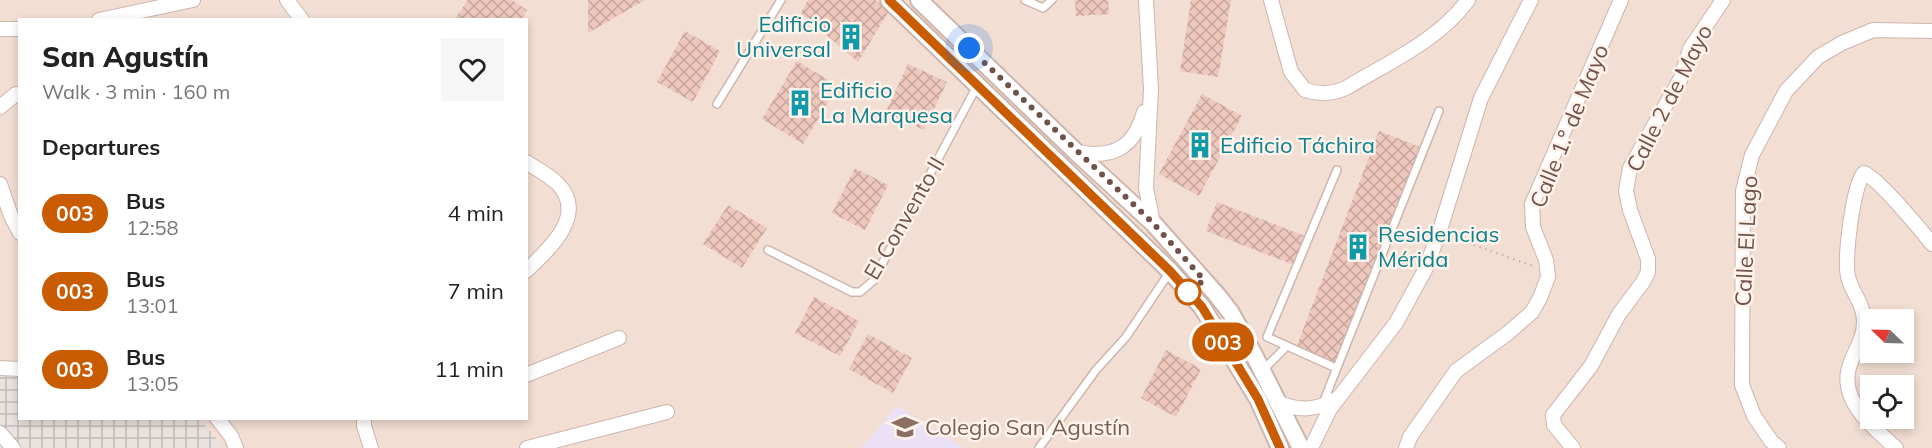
<!DOCTYPE html>
<html lang="en">
<head>
<meta charset="utf-8">
<style>
	body { margin:0; font-family:Mulish,sans-serif; background:#f6f6f6; color:#222; height:100vh; display:flex; flex-direction:column; font-size:22px; white-space:nowrap }
	* { box-sizing:border-box; margin:0 }
	p { font-size:20px; color:#767676 }
	.icon { flex:none; width:33px; height:33px; fill:none; stroke:currentColor; stroke-width:2; stroke-linecap:round; stroke-linejoin:round }
	.map { position:relative; flex:1; overflow:hidden }
	.drawer { position:absolute; left:18px; top:18px; width:510px; height:402px; display:flex; flex-direction:column; background:#fff; border-radius:0px; box-shadow:0 3px 9px #0003 }
	.drawer>* { flex:none }
	.badge { padding:0 12px; border-radius:20px; font-size:21px; line-height:39px }
	.needle { width:39px; rotate:293deg }
	.controls { position:absolute; left:1860px; top:309px; display:grid; gap:12px }
	.controls a { display:grid; place-items:center; width:54px; height:54px; border-radius:0px; background:#fff; box-shadow:0 3px 9px #0003; font-size:30px }
	.you { position:absolute; width:30px; height:30px; margin:-15px; border:4px solid #fff; border-radius:50%; background:#1a73e8; box-shadow:0 0 0 9px #1a73e833 }
	.map>.badge { position:absolute; translate:-50% -50%; box-shadow:0 0 0 3px #fff }
	h2 { padding:0 24px; font-size:22px; line-height:54px }
	.round { display:grid; place-items:center; flex:none; width:63px; height:63px; border-radius:0px; background:#f6f6f6 }
	.summary { display:flex; align-items:center; justify-content:space-between; height:102px; padding:0 24px }
	h1 { font-size:28px; font-weight:800; line-height:45px }
	ul { padding:0; list-style:none }
	li { display:flex; align-items:center; gap:18px; height:78px; padding:0 24px }
	li div { flex:1 }
	li b { display:block; font-size:22px }
	li em { font-style:normal }
	li .badge { min-width:66px; font-weight:700; text-align:center }
	.map>svg:first-child { display:block }
</style>
</head>
<body>
<div class="map">
<svg width="1932" height="448" viewBox="0 0 1932 448">
	<defs>
		<pattern id="industrial-grid" width="8" height="8" patternUnits="userSpaceOnUse" patternTransform="scale(1.5)"><rect width="8" height="8" fill="#eae2de"/><path d="M0 4h8M4 0v8" fill="none" stroke="#c2bab6"/></pattern>
		<pattern id="building-cross-hatch" width="8" height="8" patternUnits="userSpaceOnUse" patternTransform="scale(1.5)"><rect width="8" height="8" fill="#eec8bd"/><path d="M0 0l8 8M0 8l8-8" fill="none" stroke="#c5a59c"/></pattern>
	</defs>
	<rect width="100%" height="100%" fill="#fbeee4"/>
	<path fill="#f2ded3" fill-rule="evenodd" d="M 0,0 L 1932,0 L 1932,448 L 222,448 L 214,435 L 199,419 L 526,418 L 526,20 L 20,20 L 19,376 L 0,376 ZM 1870,320 L 1904,320 L 1904,352 L 1870,352 ZM 1870,386 L 1904,386 L 1904,418 L 1870,418 Z"/>
	<path fill="url(#industrial-grid)" d="M 0,376 L 19,376 L 20,418 L 199,419 L 214,435 L 222,448 L 0,448 Z"/>
	<path fill="#ebe1f7" d="M 897,406 L 964,448 L 861,448 Z"/>
	<g fill="url(#building-cross-hatch)">
		<path d="M 468,0 L 512,0 L 527,10 L 521,20 L 454,20 Z"/>
		<path d="M 588,0 L 645,0 L 588,33 Z"/>
		<path d="M 808,0 L 875,0 L 889,11 L 858,62 L 801,13 Z"/>
		<path d="M 1075,0 L 1108,0 L 1109,14 L 1076,16 Z"/>
		<path d="M 1191,0 L 1231,0 L 1218,77 L 1180,71 Z"/>
		<path d="M 685,31 L 720,51 L 693,102 L 657,82 Z"/>
		<path d="M 797,61 L 838,86 L 803,144 L 762,119 Z"/>
		<path d="M 908,64 L 947,82 L 924,130 L 886,112 Z"/>
		<path d="M 1202,94 L 1242,116 L 1199,196 L 1159,174 Z"/>
		<path d="M 1379,131 L 1420,147 L 1337,364 L 1296,348 Z"/>
		<path d="M 855,168 L 888,185 L 865,230 L 832,213 Z"/>
		<path d="M 1217,202 L 1305,236 L 1294,265 L 1206,231 Z"/>
		<path d="M 728,205 L 767,228 L 742,268 L 703,244 Z"/>
		<path d="M 814,297 L 859,321 L 840,356 L 795,333 Z"/>
		<path d="M 868,334 L 912,358 L 893,393 L 849,369 Z"/>
		<path d="M 1166,350 L 1201,369 L 1176,417 L 1141,398 Z"/>
	</g>
	<g fill="none" stroke-linecap="round" stroke-linejoin="round">
		<g stroke="#cdb6ae" stroke-width="10">
			<g id="service">
				<path d="M 1025,0 L 1043,8 L 1052,0"/>
				<path d="M 717,104 L 781,0"/>
				<path d="M 768,250 L 852,292 L 860,292 L 873,281 L 977,86"/>
				<path d="M 1336,368 L 1267,337 L 1337,170"/>
				<path d="M 1262,371 L 1287,346"/>
				<path d="M 1323,403 L 1439,111"/>
				<path d="M 1039,448 L 1096,370 L 1126,337 L 1169,273"/>
			</g>
		</g>
		<g stroke="#cdb6ae" stroke-width="16">
			<g id="minor">
				<path d="M 287,0 L 302,20"/>
				<path d="M 1146,0 L 1151,89 L 1146,188 L 1153,223"/>
				<path d="M 1271,0 L 1291,72 L 1305,90 C 1320,95 1332,94 1346,88 C 1389,62 1438,41 1468,0"/>
				<path d="M 99,20 L 193,0"/>
				<path d="M 0,29 L 20,29"/>
				<path d="M 0,107 L 16,94 L 20,94"/>
				<path d="M 1076,152 C 1113,159 1134,148 1144,112"/>
				<path d="M 526,162 C 537,169 549,175 558,184 C 588,215 548,250 526,271"/>
				<path d="M 0,184 L 11,216 L 20,233"/>
				<path d="M 0,368 L 20,369"/>
				<path d="M 526,375 L 619,338"/>
				<path d="M 1277,402 C 1298,411 1316,411 1336,399"/>
				<path d="M 217,418 L 231,436 L 236,448"/>
				<path d="M 364,418 L 364,426 L 371,448"/>
				<path d="M 0,433 L 13,448"/>
				<path d="M 527,448 L 667,412"/>
				<path d="M 1311,448 L 1330,409 L 1396,323 L 1425,270 L 1439,233 L 1481,98 L 1531,0"/>
				<path d="M 1406,448 L 1410,437 L 1456,371 L 1508,333 L 1532,312 L 1540,298 L 1548,277 L 1546,260 L 1533,227 L 1532,204 L 1621,0"/>
				<path d="M 1573,448 L 1554,425 L 1553,415 L 1591,366 L 1619,314 L 1643,282 L 1648,272 L 1648,259 L 1630,210 L 1626,191 L 1630,168 L 1681,78 L 1690,49 L 1723,0"/>
				<path d="M 1779,448 L 1771,441 L 1754,416 L 1742,385 L 1743,191 L 1752,155 L 1786,91 L 1818,57 L 1842,43 L 1873,30 L 1932,31"/>
				<path d="M 1896,448 C 1880,433 1860,418 1851,397 C 1838,364 1864,350 1864,322 C 1864,302 1851,293 1848,276 C 1844,259 1853,185 1864,173 C 1878,178 1921,230 1932,244"/>
			</g>
		</g>
		<g stroke="#cdb6ae" stroke-width="20">
			<g id="tertiary">
				<path d="M 889,0 L 1170,271 L 1202,307 L 1258,399 L 1280,448"/>
				<path d="M 919,0 L 1076,152 L 1153,223 L 1217,295 L 1231,313 L 1253,353 L 1301,448"/>
			</g>
		</g>
		<path stroke="#d3aca1" stroke-width="2" stroke-dasharray="1.5 4.5" stroke-linecap="butt" d="M 1451,237 L 1533,266"/>
		<use href="#service" stroke="#fff" stroke-width="7"/>
		<use href="#minor" stroke="#fff" stroke-width="14"/>
		<use href="#tertiary" stroke="#fff" stroke-width="16"/>
	</g>
	<g fill="none" stroke-linecap="round" stroke-linejoin="round">
		<g stroke="#fff" stroke-width="14">
			<path id="line" d="M 889,0 L 1170,271 L 1202,307 L 1258,399 L 1280,448"/>
		</g>
		<use href="#line" stroke="#c95b00" stroke-width="9"/>
		<path stroke="#71524b" stroke-width="6" stroke-dasharray="0 10.8" d="M 969,48 L 1153,223 L 1204,280 L 1188,292"/>
	</g>
	<defs>
		<g id="building-bare" transform="scale(2.07)"><path d="M-4-6H4V6H1V3H-1V6H-4ZM-2.5-4.3h1.7v1.8h-1.7ZM.8-4.3h1.7v1.8H.8ZM-2.5-1h1.7V.8h-1.7ZM.8-1h1.7V.8H.8Z" fill="#0f9aa8" stroke="#fef2ea" stroke-width="2.5" paint-order="stroke"/></g>
		<g id="school-bare" transform="scale(2.07)"><path d="M0-5L7-2L0 1L-7-2ZM-4 1L0 2.5L4 1V4Q0 6-4 4Z" fill="#8d6e63" stroke="#fef2ea" stroke-width="2.5" paint-order="stroke"/></g>
	</defs>
	<g fill-rule="evenodd">
		<use href="#building-bare" x="851" y="37"/>
		<use href="#building-bare" x="800" y="103"/>
		<use href="#building-bare" x="1200" y="145"/>
		<use href="#building-bare" x="1358" y="247"/>
		<use href="#school-bare" x="905" y="427"/>
	</g>
	<circle fill="#fff" stroke="#c95b00" stroke-width="3" cx="1188" cy="292" r="12"/>
	<g text-anchor="middle" stroke-width="5" stroke-linejoin="round" paint-order="stroke">
		<g font-size="22" fill="#0d838f" stroke="#fef2ea" text-anchor="start">
			<text x="831" y="32" text-anchor="end">Edificio<tspan x="831" dy="25">Universal</tspan></text>
			<text x="820" y="98">Edificio<tspan x="820" dy="25">La Marquesa</tspan></text>
			<text x="1220" y="153">Edificio Táchira</text>
			<text x="1378" y="242">Residencias<tspan x="1378" dy="25">Mérida</tspan></text>
		</g>
		<g font-size="22" fill="#71524b" stroke="#fef2ea">
			<text transform="translate(1669 98) rotate(-63)" y="8">Calle 2 de Mayo</text>
			<text transform="translate(1569 126) rotate(-68)" y="8">Calle 1.° de Mayo</text>
			<text transform="translate(904 218) rotate(-60)" y="8">El Convento II</text>
			<text transform="translate(1746 241) rotate(-87)" y="8">Calle El Lago</text>
		</g>
		<g font-size="22" fill="#785e54" stroke="#fef2ea" text-anchor="start">
			<text x="925" y="435">Colegio San Agustín</text>
		</g>
	</g>
</svg>
<div class="controls">
<a><svg class="needle" viewBox="-14 -14 28 28"><path d="M0-13l5 13h-10z" fill="#e53935"/><path d="M0 13l5-13h-10z" fill="#767676"/></svg></a>
<a><svg class="icon" aria-label="locate" viewBox="0 0 24 24"><circle cx="12" cy="12" r="6"/><path d="M12 2v4M12 18v4M2 12h4M18 12h4"/></svg></a>
</div>
<div class="you" style="left:969px;top:48px"></div>
<b class="badge" style="left:1223px;top:342px;background:#c95b00;color:#fff">003</b>
<section class="drawer">
<div class="summary"><div><h1>San Agustín</h1><p>Walk · 3 min · 160 m</p></div><a class="round"><svg class="icon" aria-label="heart" viewBox="0 0 24 24"><path d="M12 20l-8-8c-3-5 5-10 8-4 3-6 11-1 8 4z"/></svg></a></div>
<h2>Departures</h2>
<ul>
<li><span class="badge" style="background:#c95b00;color:#fff">003</span><div><b>Bus</b><p>12:58</p></div><em>4 min</em></li>
<li><span class="badge" style="background:#c95b00;color:#fff">003</span><div><b>Bus</b><p>13:01</p></div><em>7 min</em></li>
<li><span class="badge" style="background:#c95b00;color:#fff">003</span><div><b>Bus</b><p>13:05</p></div><em>11 min</em></li>
</ul>
</section>
</div>
</body>
</html>
